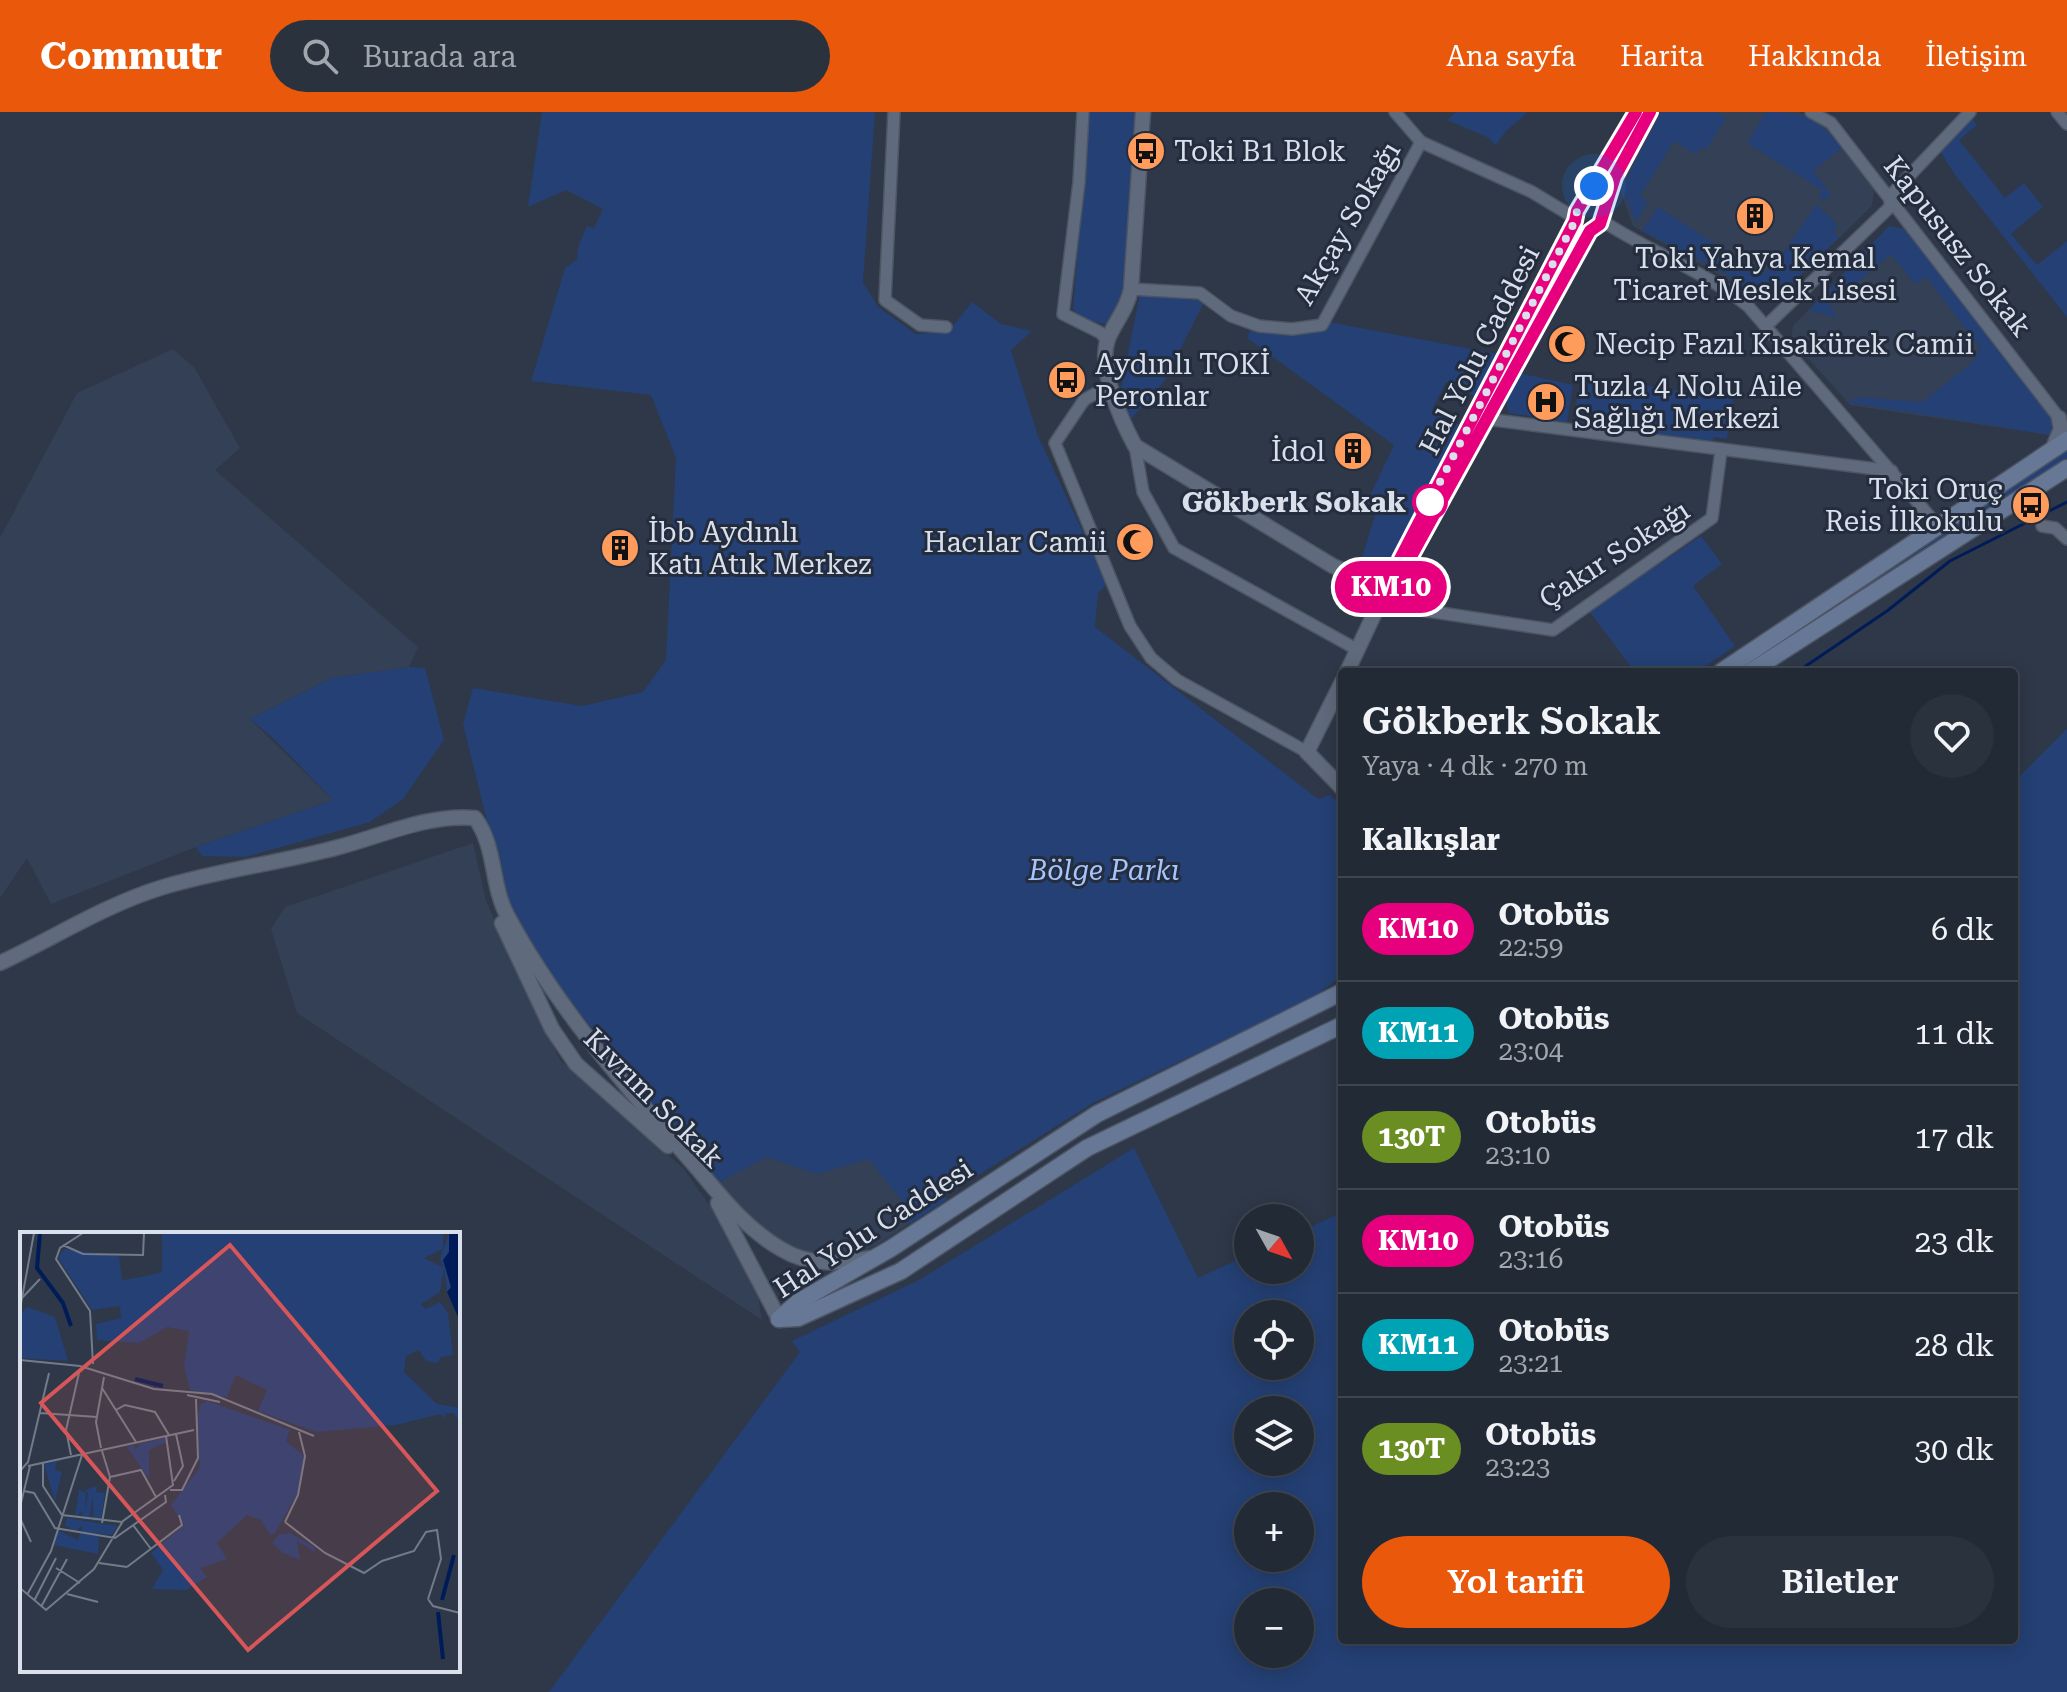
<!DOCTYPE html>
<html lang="tr">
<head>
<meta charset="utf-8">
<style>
	body { margin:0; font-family:"Roboto Serif",serif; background:#2a323e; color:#f1f3f6; height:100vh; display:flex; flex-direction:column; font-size:30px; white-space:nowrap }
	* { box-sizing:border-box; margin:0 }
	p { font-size:26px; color:#a2a7ad }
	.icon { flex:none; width:44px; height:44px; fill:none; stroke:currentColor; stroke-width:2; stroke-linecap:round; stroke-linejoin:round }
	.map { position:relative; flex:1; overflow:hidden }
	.drawer { position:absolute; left:1338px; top:556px; width:680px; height:976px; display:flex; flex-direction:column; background:#222a36; border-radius:8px; box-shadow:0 4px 20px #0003,0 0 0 2px #3f4651 }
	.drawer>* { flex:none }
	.badge { padding:0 16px; border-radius:26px; font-size:28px; line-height:52px }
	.needle { width:52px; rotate:130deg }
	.controls { position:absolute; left:1234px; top:1092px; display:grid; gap:16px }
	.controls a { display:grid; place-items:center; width:80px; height:80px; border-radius:50%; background:#222a36; box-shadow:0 4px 20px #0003,0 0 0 2px #3f4651; font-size:40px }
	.you { position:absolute; width:40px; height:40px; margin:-20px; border:6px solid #fff; border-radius:50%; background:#1a73e8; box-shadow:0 0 0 12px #1a73e833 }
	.map>.badge { position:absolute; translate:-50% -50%; box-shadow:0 0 0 4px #fff }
	h2 { padding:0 24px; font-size:30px; line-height:72px }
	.round { display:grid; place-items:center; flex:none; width:84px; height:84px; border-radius:42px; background:#2a323e }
	.head { display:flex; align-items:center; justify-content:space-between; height:136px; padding:0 24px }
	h1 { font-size:38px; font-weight:600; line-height:60px }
	.cta { display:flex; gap:16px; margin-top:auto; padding:16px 24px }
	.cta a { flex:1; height:92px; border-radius:48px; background:#ea580c; color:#fff; font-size:32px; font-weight:600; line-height:92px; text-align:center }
	.cta a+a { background:#2a323e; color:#f1f3f6 }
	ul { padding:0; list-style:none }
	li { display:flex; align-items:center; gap:24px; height:104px; padding:0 24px; border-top:2px solid #3f4651 }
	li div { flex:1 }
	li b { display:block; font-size:30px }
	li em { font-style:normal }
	li .badge { min-width:88px; font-weight:700; text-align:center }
	header { display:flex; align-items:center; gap:48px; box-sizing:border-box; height:112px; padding:0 40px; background:#ea580c; color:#fff }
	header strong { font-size:38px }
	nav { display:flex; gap:44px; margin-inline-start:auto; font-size:28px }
	.search { width:560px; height:72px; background:#2a323e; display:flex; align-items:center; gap:20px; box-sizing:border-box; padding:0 28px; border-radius:44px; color:#a2a7ad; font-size:30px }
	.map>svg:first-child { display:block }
</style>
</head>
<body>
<header>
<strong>Commutr</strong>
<div class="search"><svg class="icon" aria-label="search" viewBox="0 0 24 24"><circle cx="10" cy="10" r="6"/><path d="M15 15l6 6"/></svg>Burada ara</div>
<nav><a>Ana sayfa</a><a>Harita</a><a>Hakkında</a><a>İletişim</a></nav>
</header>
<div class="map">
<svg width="2067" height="1580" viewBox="0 0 2067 1580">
	<rect width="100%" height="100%" fill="#2e3848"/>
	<g fill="#334056">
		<path d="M 1659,0 L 1799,0 L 1825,14 L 1874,78 L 1872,94 L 1773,190 L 1758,189 L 1745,177 L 1633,114 L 1619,74 Z"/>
		<path d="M 1889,114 L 1904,117 L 2050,323 L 1850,293 L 1791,227 L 1793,214 Z"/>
		<path d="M 173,237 L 194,255 L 240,336 L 215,358 L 418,535 L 409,555 L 332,566 L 250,607 L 333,688 L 196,735 L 51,792 L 27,746 L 0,786 L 0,426 L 77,281 Z"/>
		<path d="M 473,731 L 486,789 L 560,948 L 683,1056 L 732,1125 L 757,1178 L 762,1208 L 297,901 L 271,817 L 285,795 Z"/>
		<path d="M 765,1042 L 870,1045 L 918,1085 L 909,1112 L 876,1133 L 852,1143 L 815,1143 L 790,1137 L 770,1126 L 716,1072 Z"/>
	</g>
	<g fill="#244074" fill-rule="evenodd">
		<path d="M 542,0 L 875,0 L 863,170 L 878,195 L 916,222 L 948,220 L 972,190 L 1001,212 L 1032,219 L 1011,238 L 1038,324 L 1107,472 L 1098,481 L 1095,515 L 1318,687 L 1329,683 L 1342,692 L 1342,864 L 1312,886 L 1093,991 L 945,1084 L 947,1088 L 909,1112 L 905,1102 L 909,1098 L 869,1047 L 817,1062 L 767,1045 L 716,1072 L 563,880 L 514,803 L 504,778 L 463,612 L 473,576 L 582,594 L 643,580 L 666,548 L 676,346 L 651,283 L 531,269 L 565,156 L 577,148 L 578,135 L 587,114 L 594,116 L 603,97 L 566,78 L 528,95 Z"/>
		<path d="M 1089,0 L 1139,0 L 1125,182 L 1108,212 L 1082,208 L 1073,197 Z"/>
		<path d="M 1456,0 L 1528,0 L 1506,19 L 1496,33 L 1487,25 L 1447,8 Z"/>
		<path d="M 1661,0 L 1716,0 L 1726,6 L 1706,38 L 1701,35 L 1696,42 L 1674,29 L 1640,84 L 1648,90 L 1636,110 L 1622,76 Z"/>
		<path d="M 1766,0 C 1805,0 1818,5 1842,36 L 1813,59 L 1831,83 L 1823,89 L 1819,84 L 1822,78 L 1747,31 Z"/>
		<path d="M 1972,6 L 1977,13 L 1959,28 L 2005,86 L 2024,71 L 2043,95 L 2011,122 L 2037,153 L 2067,129 L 2067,205 L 1955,63 L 1940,39 Z"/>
		<path d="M 1816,92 L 1838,113 L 1833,119 L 1839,125 L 1773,190 L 1758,189 L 1728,163 L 1642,119 L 1658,95 L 1763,163 L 1769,155 L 1773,157 Z"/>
		<path d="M 1889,114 L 1904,117 L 2055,308 L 2050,323 L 1847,290 L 1859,285 L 1922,290 L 1973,250 L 1980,235 L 1926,165 L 1915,172 L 1891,142 L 1829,194 L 1838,206 L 1809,198 Z"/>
		<path d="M 1140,182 L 1198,184 L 1204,190 L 1163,271 L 1130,308 L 1119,286 Z"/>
		<path d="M 1329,210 L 1498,242 L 1476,285 L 1446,270 L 1432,298 L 1461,314 L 1386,459 L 1359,455 L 1375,403 L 1365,394 L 1394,333 L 1247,226 L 1251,216 L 1290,222 Z"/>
		<path d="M 1519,261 L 1573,273 L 1567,310 L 1509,301 L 1505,286 Z"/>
		<path d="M 1597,266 L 1733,287 L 1732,297 L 1718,295 L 1731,298 L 1727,327 L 1714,325 L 1712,331 L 1573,311 L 1580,268 L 1596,271 Z"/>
		<path d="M 2067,337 L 2067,346 L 2046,361 L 1752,549 Z"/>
		<path d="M 1701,424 L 1722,452 L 1693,474 L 1735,534 L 1697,560 L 1635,560 L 1589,499 Z"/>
		<path d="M 409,555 L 425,556 L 444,628 L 403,687 L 370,710 L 245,745 L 202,744 L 196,735 L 333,688 L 272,625 L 250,607 L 332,566 Z"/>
		<path d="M 2067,617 L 2067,1580 L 549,1580 L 800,1240 L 792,1229 L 919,1168 L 1134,1036 L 1198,1166 L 1248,1143 L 1248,1158 L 1300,1158 L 1300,1120 L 1342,1100 L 1342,1528 L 2014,1528 L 2014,670 ZM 1248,1202 L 1300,1202 L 1300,1254 L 1248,1254 ZM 1248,1298 L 1300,1298 L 1300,1350 L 1248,1350 ZM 1248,1394 L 1300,1394 L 1300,1446 L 1248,1446 ZM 1248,1490 L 1300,1490 L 1300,1542 L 1248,1542 Z"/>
	</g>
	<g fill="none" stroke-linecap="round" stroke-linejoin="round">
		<path stroke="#001c58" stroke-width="3" d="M 1797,560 L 1887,499 L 1950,449 L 2067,390"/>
		<g stroke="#4d5563" stroke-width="14">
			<g id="minor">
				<path d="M 894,0 L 885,188 L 920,213 L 946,215"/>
				<path d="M 1083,0 L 1079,70 L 1063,202 L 1101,221 L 1107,229"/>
				<path d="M 1395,0 L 1421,30 L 1532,80 L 1575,106"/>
				<path d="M 1811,0 L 1831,11 L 2059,306"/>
				<path d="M 2057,0 L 2067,12"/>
				<path d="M 1601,108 C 1649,140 1703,158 1748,194 L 1938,414"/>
				<path d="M 1131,177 L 1200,181 L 1231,204 L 1259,214 L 1292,217 L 1322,213 L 1421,30"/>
				<path d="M 1767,213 L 1890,95 L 1890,84 L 1970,0"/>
				<path d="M 1110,273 L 1084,288 L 1055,331 L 1130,514 L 1151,546 L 1177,568 L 1307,640"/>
				<path d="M 1486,307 L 1892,359"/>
				<path d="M 1135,334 L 1143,380 L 1174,436 L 1358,538"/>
				<path d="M 2042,414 L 2055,416 L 2067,427"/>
				<path d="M 1381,492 L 1553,518 L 1712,406 L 1721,339"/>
			</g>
		</g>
		<g stroke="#4d5563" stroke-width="17">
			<g id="tertiary">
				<path d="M 1143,0 L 1131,177 C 1127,198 1115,209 1108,227 C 1097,255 1122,310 1135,334 L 1333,454 L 1389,478"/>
				<path d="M 2052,338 L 2061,317 L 2059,306"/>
				<path d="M 1434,402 L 1590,119 L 1600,112 L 1615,65 L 1650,0"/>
				<path d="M 1347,560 L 1400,447 L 1575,109 L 1576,102 L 1636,0"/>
				<path d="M 1307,640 L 1342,570"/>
				<path d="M 1307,640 L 1342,676"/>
				<path d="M 502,811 L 552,917 L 576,952 L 668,1034"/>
				<path d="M 0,851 C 54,826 103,794 160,776 C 219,758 280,751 339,735 C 384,723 428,702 475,706 C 496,734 491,773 507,803 C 555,893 623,971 690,1048 C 718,1080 743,1115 781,1137 C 809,1154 838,1152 869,1146"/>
				<path d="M 718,1091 L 779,1207"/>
			</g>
		</g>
		<g stroke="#4d5563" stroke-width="19">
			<g id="secondary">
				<path d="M 1721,560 L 2067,328"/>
				<path d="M 1750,560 L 2067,356"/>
				<path d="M 779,1207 L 798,1190 L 890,1137 L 1097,1002 L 1342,880"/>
				<path d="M 779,1207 L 798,1206 L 901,1159 L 1087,1036 L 1342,913"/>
			</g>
		</g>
		<use href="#minor" stroke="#5f6a7c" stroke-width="11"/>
		<use href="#tertiary" stroke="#5f6a7c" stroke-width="14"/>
		<use href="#secondary" stroke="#667896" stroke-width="16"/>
	</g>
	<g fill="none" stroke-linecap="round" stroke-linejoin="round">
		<g stroke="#fff" stroke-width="18">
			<path id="line" d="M 1636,0 L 1577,99 L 1575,109 L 1400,447 L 1389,478 L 1408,450 L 1590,119 L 1600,112 L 1615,65 L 1650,0"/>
		</g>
		<use href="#line" stroke="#e6007e" stroke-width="12"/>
		<path stroke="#dae0eb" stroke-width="8" stroke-dasharray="0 14.4" d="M 1430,390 L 1425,399 L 1575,109 L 1577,99 L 1594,74"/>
	</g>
	<defs>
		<g id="bus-disc" transform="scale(2)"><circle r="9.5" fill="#ff9b5b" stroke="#242d3e"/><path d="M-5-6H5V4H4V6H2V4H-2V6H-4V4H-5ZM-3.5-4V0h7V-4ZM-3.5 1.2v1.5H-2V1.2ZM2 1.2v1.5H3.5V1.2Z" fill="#111"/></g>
		<g id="building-disc" transform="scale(2)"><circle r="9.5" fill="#ff9b5b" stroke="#242d3e"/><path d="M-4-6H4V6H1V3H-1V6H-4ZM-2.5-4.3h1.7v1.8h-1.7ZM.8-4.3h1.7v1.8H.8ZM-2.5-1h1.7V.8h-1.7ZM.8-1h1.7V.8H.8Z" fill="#111"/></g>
		<g id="mosque-disc" transform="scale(2)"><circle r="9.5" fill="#ff9b5b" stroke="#242d3e"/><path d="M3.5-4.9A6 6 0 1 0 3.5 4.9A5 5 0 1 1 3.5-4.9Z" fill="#111"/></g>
		<g id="hospital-disc" transform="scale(2)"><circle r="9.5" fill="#ff9b5b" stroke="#242d3e"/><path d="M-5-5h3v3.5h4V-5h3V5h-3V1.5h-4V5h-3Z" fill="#111"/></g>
	</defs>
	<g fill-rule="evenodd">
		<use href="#bus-disc" x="1146" y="39"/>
		<use href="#building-disc" x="1755" y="104"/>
		<use href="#mosque-disc" x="1567" y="232"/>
		<use href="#bus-disc" x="1067" y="268"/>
		<use href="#hospital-disc" x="1546" y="290"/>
		<use href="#building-disc" x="1353" y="339"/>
		<use href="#bus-disc" x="2031" y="393"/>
		<use href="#mosque-disc" x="1135" y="430"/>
		<use href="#building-disc" x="620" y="436"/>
	</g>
	<circle fill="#fff" stroke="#e6007e" stroke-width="4" cx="1430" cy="390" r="16"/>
	<g text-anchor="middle" stroke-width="6" stroke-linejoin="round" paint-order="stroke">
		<g font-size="28" fill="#dae0eb" stroke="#242d3e" text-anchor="start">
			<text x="1174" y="49">Toki B1 Blok</text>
			<text x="1755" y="156" text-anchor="middle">Toki Yahya Kemal<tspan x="1755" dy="32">Ticaret Meslek Lisesi</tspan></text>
			<text x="1595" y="242">Necip Fazıl Kısakürek Camii</text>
			<text x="1095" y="262">Aydınlı TOKİ<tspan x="1095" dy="32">Peronlar</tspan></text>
			<text x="1574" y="284">Tuzla 4 Nolu Aile<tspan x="1574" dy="32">Sağlığı Merkezi</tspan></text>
			<text x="1325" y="349" text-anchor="end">İdol</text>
			<text x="2003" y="387" text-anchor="end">Toki Oruç<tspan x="2003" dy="32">Reis İlkokulu</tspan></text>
			<text x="648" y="430">İbb Aydınlı<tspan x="648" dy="32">Katı Atık Merkez</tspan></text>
			<text x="1107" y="440" text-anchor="end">Hacılar Camii</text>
		</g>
		<g font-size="28" fill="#dae0eb" stroke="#242d3e">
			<text transform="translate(1347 111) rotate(-60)" y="10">Akçay Sokağı</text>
			<text transform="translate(1958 134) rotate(52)" y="10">Kapususz Sokak</text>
			<text transform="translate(1479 238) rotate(-63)" y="10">Hal Yolu Caddesi</text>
			<text transform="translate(1614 442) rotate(-33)" y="10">Çakır Sokağı</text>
			<text transform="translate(654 986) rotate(45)" y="10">Kıvrım Sokak</text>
			<text transform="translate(873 1116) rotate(-33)" y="10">Hal Yolu Caddesi</text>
		</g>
		<g font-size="28" font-weight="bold" fill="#dae0eb" stroke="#242d3e" text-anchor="end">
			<text x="1406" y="400">Gökberk Sokak</text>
		</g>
		<g font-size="28" font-style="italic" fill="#a6c5fd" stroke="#242d3e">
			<text x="1104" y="768">Bölge Parkı</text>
		</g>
	</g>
	<g transform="translate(20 1120)">
		<rect width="440" height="440" fill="#2e3848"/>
		<path d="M 142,1 L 423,1 L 423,17 L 404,26 L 424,36 L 420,27 L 429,1 L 431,56 L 427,60 L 424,36 L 420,60 L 401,72 L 405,77 L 420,70 L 428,81 L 433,123 L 421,125 L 418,131 L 406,129 L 399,118 L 386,124 L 384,140 L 417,172 L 440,176 L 440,191 L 434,181 L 425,181 L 425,186 L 420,182 L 376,193 L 296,200 L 238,179 L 247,158 L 216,143 L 207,165 L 170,158 L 164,134 L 169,99 L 147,95 L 119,111 L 77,108 L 76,92 L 101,86 L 100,74 L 72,78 L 38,26 L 41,21 L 45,17 L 99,24 L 102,48 L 121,45 L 142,40 ZM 7,75 L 35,85 L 48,129 L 0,126 L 0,84 ZM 187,169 L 270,198 L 266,209 L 285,225 L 277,262 L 255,301 L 250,303 L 241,288 L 227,283 L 197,311 L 207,327 L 180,336 L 187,345 L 166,358 L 132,357 L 143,338 L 131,321 L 164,293 L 151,273 L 180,235 L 176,189 L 181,172 ZM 144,206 L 147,210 L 129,218 L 129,247 L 107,215 L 114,213 L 116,218 L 119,212 ZM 43,228 L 36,231 L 35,238 L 42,240 L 35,269 L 24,232 ZM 77,254 L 76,260 L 85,261 L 81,288 L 73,289 L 73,264 L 69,288 L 62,287 L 63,279 L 55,285 L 59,257 L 66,261 L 65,279 L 68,261 L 65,258 ZM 47,286 L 77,291 L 98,294 L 92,303 L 62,300 L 62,294 L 56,299 L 45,294 ZM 37,298 L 58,308 L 60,301 L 79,304 L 78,322 L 34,313 ZM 270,301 L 293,314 L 296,321 L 277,309 L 280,328 L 263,321 L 252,311 L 259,302 Z" fill="#244074"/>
		<path d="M 429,1 L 440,1 L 440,127 L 438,85 L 427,60 L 431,55 L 423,28 L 429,20 Z" fill="#001c58"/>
		<path fill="none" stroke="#001c58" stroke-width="4" d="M 20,1 L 17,36 L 43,71 L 51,94M 115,147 L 143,154M 422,368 L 434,323M 418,380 L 423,427"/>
		<path fill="none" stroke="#737b89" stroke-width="2" d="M 63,1 L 40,16 L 36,27 L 70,79 L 73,132M 43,13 L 63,22 L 123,23 L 124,1M 2,66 L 20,47M 0,77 L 14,1M 0,128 L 60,134 L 134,157 L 192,162 L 294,204M 82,156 L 116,210M 167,163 L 200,170M 96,178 L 105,173 L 135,180 L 149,203M 20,181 L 77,185M 81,216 L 76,190 L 84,145M 82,219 L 90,245 L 82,291M 51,223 L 46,198 L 59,141M 23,230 L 23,254 L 42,283 L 102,290M 8,234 L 174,198M 0,239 L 8,230 L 29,141M 90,245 L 121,238 L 136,265M 154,249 L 163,234 L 156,202M 150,258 L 162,258 L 178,226 L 176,167M 4,259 L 14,261 L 35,296 L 95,306 L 146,270 L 145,263M 0,275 L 10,234M 0,286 L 11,310M 265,290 L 305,321 L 344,341 L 362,329 L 394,319 L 406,300 L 417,298 L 421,327 L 408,367M 265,290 L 278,263 L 285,224 L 279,200M 113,293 L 131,317M 79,331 L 107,335M 107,335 L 162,293 L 159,283M 36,336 L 60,351M 0,356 L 26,378 L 74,337 L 103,289 L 153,253 L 146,204M 47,362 L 78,370M 7,363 L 31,319 L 62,223M 408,367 L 413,374 L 440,381M 14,369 L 36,326M 21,375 L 47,327"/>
		<path fill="#d75659" fill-opacity="0.15" stroke="#d75659" stroke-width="4" d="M 210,13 L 417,259 L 228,418 L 21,171 Z"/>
		<rect width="440" height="440" fill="none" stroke="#dae0eb" stroke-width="4"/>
	</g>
</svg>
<div class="controls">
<a><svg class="needle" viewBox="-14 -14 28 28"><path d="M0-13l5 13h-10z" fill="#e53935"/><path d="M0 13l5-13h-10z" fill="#a2a7ad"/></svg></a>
<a><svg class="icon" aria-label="locate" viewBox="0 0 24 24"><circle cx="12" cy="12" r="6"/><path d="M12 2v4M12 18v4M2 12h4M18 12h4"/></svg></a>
<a><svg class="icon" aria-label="layers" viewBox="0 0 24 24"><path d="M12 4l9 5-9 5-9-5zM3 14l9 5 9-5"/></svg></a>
<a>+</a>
<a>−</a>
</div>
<div class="you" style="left:1594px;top:74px"></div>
<b class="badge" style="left:1391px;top:475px;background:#e6007e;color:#fff">KM10</b>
<section class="drawer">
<div class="head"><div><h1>Gökberk Sokak</h1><p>Yaya · 4 dk · 270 m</p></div><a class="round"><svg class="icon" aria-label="heart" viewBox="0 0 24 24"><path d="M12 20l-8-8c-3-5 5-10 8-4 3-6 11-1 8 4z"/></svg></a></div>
<h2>Kalkışlar</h2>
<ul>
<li><span class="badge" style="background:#e6007e;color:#fff">KM10</span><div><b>Otobüs</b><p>22:59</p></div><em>6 dk</em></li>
<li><span class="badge" style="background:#00a3b4;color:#fff">KM11</span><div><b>Otobüs</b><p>23:04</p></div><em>11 dk</em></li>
<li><span class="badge" style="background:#6b8e23;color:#fff">130T</span><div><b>Otobüs</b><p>23:10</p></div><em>17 dk</em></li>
<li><span class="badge" style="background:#e6007e;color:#fff">KM10</span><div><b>Otobüs</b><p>23:16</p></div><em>23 dk</em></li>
<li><span class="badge" style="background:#00a3b4;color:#fff">KM11</span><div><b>Otobüs</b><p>23:21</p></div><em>28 dk</em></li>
<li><span class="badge" style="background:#6b8e23;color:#fff">130T</span><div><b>Otobüs</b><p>23:23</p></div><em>30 dk</em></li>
</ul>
<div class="cta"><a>Yol tarifi</a><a>Biletler</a></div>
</section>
</div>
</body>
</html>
